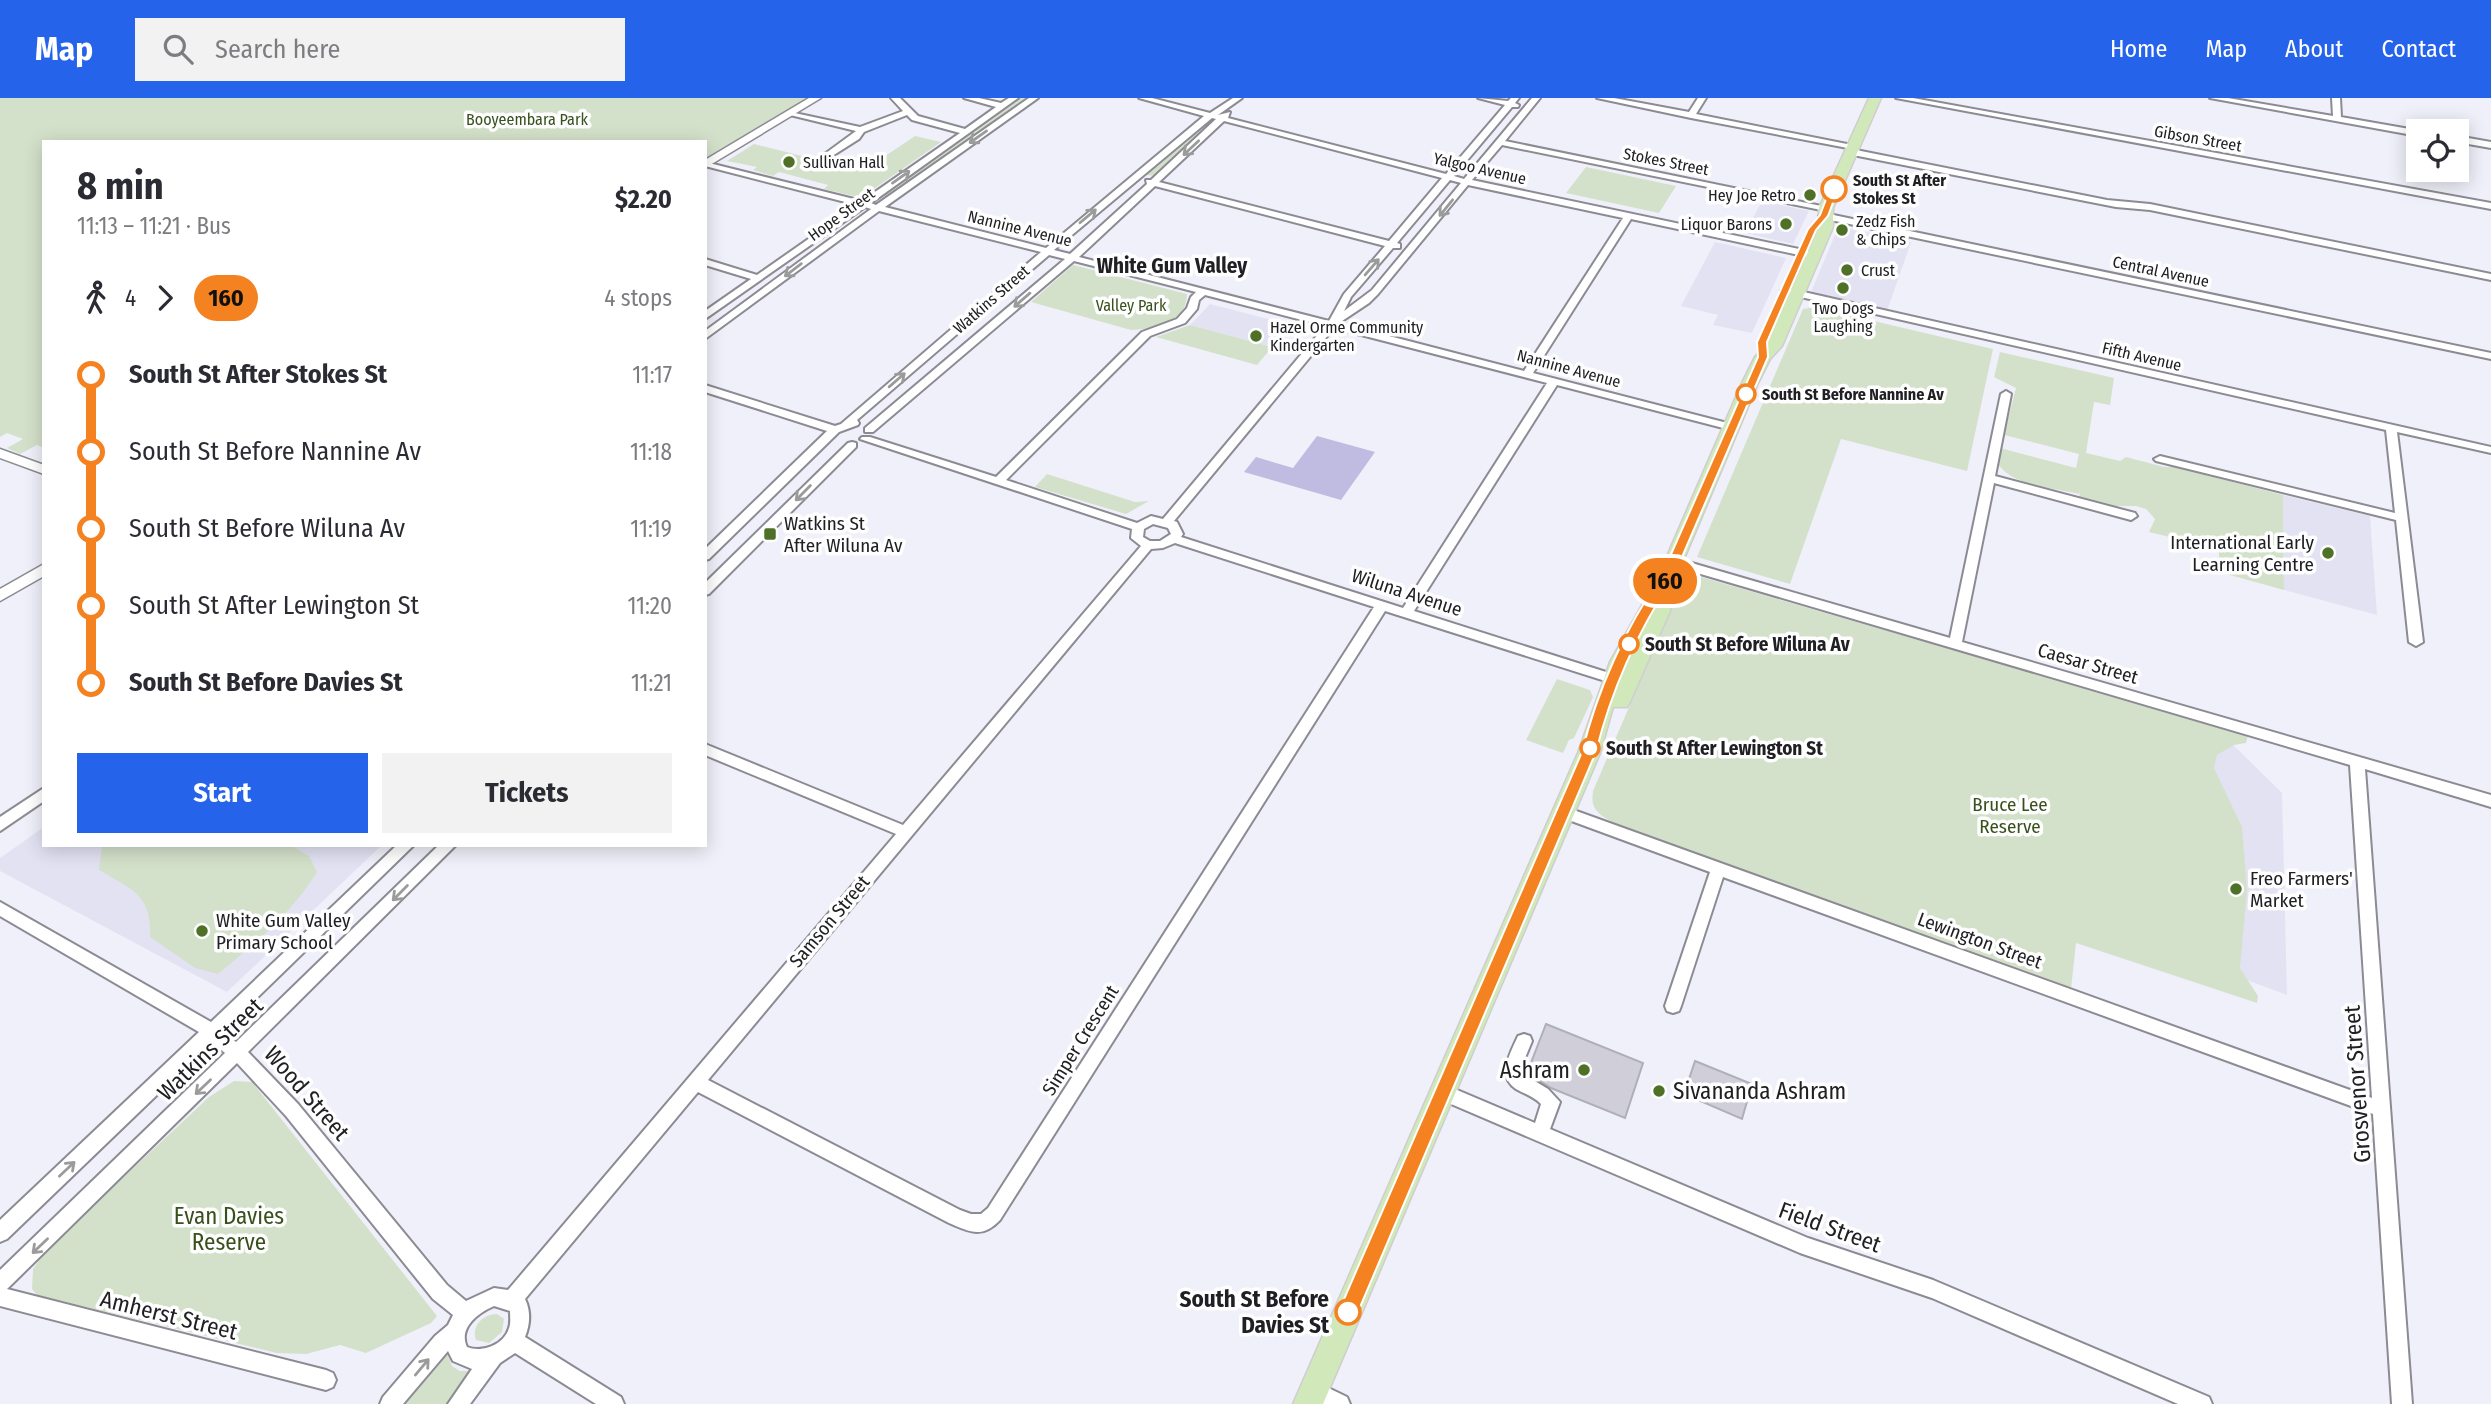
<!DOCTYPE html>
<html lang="en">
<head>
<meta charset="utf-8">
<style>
	body { margin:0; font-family:"Fira Sans Condensed",sans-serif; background:#f2f2f3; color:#2b2b33; height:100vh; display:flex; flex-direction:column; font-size:26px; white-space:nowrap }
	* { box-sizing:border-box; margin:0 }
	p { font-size:23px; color:#7c7c81 }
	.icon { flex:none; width:38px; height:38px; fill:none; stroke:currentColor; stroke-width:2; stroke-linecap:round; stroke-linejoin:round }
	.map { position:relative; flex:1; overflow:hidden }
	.drawer { position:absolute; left:42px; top:42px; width:665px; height:707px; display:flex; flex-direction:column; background:#fff; border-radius:0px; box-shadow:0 4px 18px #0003 }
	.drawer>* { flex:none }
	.badge { padding:0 14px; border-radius:23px; font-size:24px; line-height:46px }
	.controls { position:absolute; left:2406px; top:21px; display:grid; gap:14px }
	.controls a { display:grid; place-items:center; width:63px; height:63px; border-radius:0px; background:#fff; box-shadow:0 4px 18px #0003; font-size:35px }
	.map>.badge { position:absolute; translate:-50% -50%; box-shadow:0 0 0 4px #fff }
	.legs { display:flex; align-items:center; gap:10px; height:77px; padding:0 35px; font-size:23px }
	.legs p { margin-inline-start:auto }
	.head { display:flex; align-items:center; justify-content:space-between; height:119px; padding:0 35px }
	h1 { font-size:38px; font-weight:700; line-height:52px }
	.action { display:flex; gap:14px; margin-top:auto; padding:14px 35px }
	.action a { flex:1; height:80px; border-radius:0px; background:#2563eb; color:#fff; font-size:28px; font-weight:700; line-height:80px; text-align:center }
	.action a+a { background:#f2f2f3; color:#2b2b33 }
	ul { padding:0 35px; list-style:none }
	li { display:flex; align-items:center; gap:24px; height:77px; font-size:26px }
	li i { display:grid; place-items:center; width:10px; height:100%; margin:0 9px; background:currentColor }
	li i::after { content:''; width:18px; height:18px; margin:-9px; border:5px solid; border-radius:50%; background:#fff }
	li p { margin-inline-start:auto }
	li:first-child i { background:linear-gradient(#0000 50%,currentColor 0) }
	li:last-child i { background:linear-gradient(currentColor 50%,#0000 0) }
	header { display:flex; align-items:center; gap:42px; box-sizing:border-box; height:98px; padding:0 35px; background:#2563eb; color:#fff }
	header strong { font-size:33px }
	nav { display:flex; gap:38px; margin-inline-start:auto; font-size:24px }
	.search { width:490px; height:63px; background:#f2f2f3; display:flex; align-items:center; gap:18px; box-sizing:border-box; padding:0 24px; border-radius:0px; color:#7c7c81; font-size:26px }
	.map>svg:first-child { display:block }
</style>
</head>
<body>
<header>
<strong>Map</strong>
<div class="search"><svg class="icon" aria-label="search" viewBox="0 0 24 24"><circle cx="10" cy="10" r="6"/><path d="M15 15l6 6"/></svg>Search here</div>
<nav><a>Home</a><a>Map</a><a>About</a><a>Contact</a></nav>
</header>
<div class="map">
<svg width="2491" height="1306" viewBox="0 0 2491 1306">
	<rect width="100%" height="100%" fill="#f0f0fa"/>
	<g fill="#e3e2f3">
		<path d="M 1762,103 L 1809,113 L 1793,146 L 1745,135 Z"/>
		<path d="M 1842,129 L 1911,144 L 1887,213 L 1811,194 L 1838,130 Z"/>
		<path d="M 1715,144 L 1786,160 L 1752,235 L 1713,227 L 1718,217 L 1681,208 Z"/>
		<path d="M 1210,206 L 1291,227 L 1272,249 L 1190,227 Z"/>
		<path d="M 2283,397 L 2370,418 L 2377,517 L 2284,492 Z"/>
		<path d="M 1915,543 L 2219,633 L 2282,695 L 2287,897 L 2198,864 Z"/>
		<path d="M 44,729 L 44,747 L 382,747 L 227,894 L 0,773 L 0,760 Z"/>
	</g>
	<g fill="#d4e1ca">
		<path d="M 0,0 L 809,0 L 705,64 L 705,44 L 44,44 L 44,350 L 37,347 L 20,356 L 7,350 L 23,341 L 7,335 L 0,339 Z"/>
		<path d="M 1020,0 L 1032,0 L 889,100 L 882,97 Z"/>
		<path d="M 1206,24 L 1213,25 L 1158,78 L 1145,77 Z"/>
		<path d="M 915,38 L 941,44 L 865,97 L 853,98 L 824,91 L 828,87 L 779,74 L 773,78 L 753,72 L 757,69 L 727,63 L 754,46 L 863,73 Z"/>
		<path d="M 1586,69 L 1676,88 L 1659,115 L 1566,95 Z"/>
		<path d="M 1073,167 L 1187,196 C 1187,224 1155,231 1131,232 L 1031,204 Z"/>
		<path d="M 1814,209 L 1993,251 L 1967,373 L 1841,341 L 1790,486 L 1697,459 L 1803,211 Z"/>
		<path d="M 1190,227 L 1272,249 L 1257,267 L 1156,239 Z"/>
		<path d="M 2000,254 L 2114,280 L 2110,307 L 2094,304 L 2086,355 L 2120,363 L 2126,359 L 2164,369 L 2175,369 L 2283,397 L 2284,492 L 2219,474 L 2219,451 L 2149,434 L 2155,421 L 2146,411 L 2136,408 L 2112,408 L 2079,401 L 2080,393 L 2079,396 C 2055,390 2012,388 1998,366 L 2000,350 L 2076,370 L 2079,356 L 2004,337 L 2016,290 L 1994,279 Z"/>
		<path d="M 1047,376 L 1135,404 L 1149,403 L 1126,416 L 1035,389 Z"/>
		<path d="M 1694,477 L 2248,637 L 2246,645 L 2234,647 L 2217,657 L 2214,670 L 2242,729 L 2247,792 L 2240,870 L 2258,898 L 2257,905 L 2076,845 L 2071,891 L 1614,725 C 1599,716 1590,712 1593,693 L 1684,481 Z"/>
		<path d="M 1557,581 L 1590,592 L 1593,599 L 1574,640 L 1569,642 L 1563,655 L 1526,642 Z"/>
		<path d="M 102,747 L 290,747 L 309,758 L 317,774 C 291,816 256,845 218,876 L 195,870 L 150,839 C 152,796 131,791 99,772 Z"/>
		<path d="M 234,983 L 252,984 L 437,1218 L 431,1225 L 366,1255 L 340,1247 L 306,1256 L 277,1255 L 37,1197 L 32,1191 L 33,1171 L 48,1150 L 209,999 Z"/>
		<path d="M 497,1216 L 504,1221 L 502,1234 L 489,1245 L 476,1242 C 471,1228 483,1216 497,1216 Z"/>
		<path d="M 447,1256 L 452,1268 L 460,1273 L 474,1273 L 447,1306 L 405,1306 Z"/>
	</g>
	<path fill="#bfbbe1" d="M 1317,338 L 1375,354 L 1341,402 L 1244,374 L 1256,359 L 1293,370 Z"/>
	<g fill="#d0cfd9" stroke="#afafb8" stroke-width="2">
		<path d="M 1546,926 L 1643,965 L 1625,1020 L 1551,990 L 1527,975 Z"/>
		<path d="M 1695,963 L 1752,986 L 1742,1021 L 1684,996 Z"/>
	</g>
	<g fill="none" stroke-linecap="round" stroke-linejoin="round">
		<g stroke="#8c8b94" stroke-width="4">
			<g id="minor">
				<path d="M 891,0 L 900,0 L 918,18 L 965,31 L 996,9 L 964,0 L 979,0 L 1001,5 L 1009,0 L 1018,0 L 871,105 L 876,107 L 1029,0 L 1038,0 L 885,109 L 1046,150 L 1204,18 L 1139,0 L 1152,0 L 1210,15 L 1233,0 L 1242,0 L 1218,17 L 1230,14 L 1228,20 L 1446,76 L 1505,7 L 1478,0 L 1508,3 L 1511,0 L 1519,0 L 1515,5 L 1519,7 L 1518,9 L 1512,9 L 1454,78 L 1464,81 L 1532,0 L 1540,0 L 1505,43 L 1831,110 L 1826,113 L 1502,47 L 1472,82 L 1813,154 L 1818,157 L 1813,160 L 1631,121 L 1533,275 L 1735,327 L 1737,329 L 1731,332 L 1557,287 L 1414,513 L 1628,581 L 1630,584 L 1628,587 L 1618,587 L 1385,513 L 1000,1122 C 982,1141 970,1134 949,1125 L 698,994 L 525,1201 C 531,1213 530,1227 525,1239 L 621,1299 L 624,1306 L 596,1306 L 515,1255 L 500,1265 L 470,1306 L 448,1306 L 472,1271 L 453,1263 L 448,1253 L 403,1306 L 380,1306 L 383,1299 L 435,1238 L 448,1227 L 453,1217 L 433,1201 L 286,1018 L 237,965 L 7,1191 L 326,1272 L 333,1275 L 336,1282 L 333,1289 L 326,1292 L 0,1208 L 0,1172 L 225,955 L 212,944 L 7,1141 L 0,1144 L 0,1122 L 199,934 L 0,818 L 0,804 L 211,924 L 397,747 L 414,747 L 223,933 L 236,944 L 439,747 L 456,747 L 248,954 L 298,1006 L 447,1187 L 466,1203 L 494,1190 L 508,1192 L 896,736 L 705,657 L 705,646 L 903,727 L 1141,448 L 1131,440 L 1132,431 L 860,341 L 862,339 L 870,339 L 996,379 L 1142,234 L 1177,221 L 1187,210 L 1191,199 L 1196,194 L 1074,163 L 873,334 L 865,334 L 865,330 L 1065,161 L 1049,157 L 857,322 L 859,325 L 858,327 L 839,334 L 709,461 L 705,462 L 705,451 L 827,333 L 705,294 L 705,287 L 835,328 L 841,326 L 1041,154 L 879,113 L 705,241 L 705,233 L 871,111 L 865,109 L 705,221 L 705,213 L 751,181 L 705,167 L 705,161 L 757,177 L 857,107 L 705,68 L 705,64 L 862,103 L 960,35 L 912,22 L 907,17 L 864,34 L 859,41 L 829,60 L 825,57 L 826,55 L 856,33 L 786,16 L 790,14 L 860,29 L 903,13 ZM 1212,20 L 1216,21 L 1151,82 L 1146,82 L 1147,86 L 1070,156 L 1054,152 ZM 1224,23 L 1442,80 L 1389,143 L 1159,84 ZM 1450,82 L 1461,85 L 1372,192 L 1344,213 L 1351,199 L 1393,150 L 1400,150 L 1400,146 L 1397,145 ZM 1468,87 L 1623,120 L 1524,273 L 1339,225 L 1369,205 L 1378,196 ZM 1155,88 L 1385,148 L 1344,196 L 1329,223 L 1079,159 ZM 1205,197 L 1325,228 L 1163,421 L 1151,418 L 1137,425 L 1006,382 L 1150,238 L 1185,225 L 1197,211 L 1199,202 ZM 1334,230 L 1547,285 L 1403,510 L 1181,439 L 1183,436 L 1177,424 L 1174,423 ZM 1153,426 L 1168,430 L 1171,436 L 1160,443 L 1150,443 L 1143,439 L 1144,431 ZM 1175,445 L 1374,509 L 988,1110 L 981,1116 L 971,1116 L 960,1112 L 708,982 L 1151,451 L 1163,450 ZM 494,1208 L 510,1213 C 510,1219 511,1225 509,1230 C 504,1247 482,1255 467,1249 C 458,1230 478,1215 494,1208 Z"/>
				<path d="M 1597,0 L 1614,0 L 1689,14 L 1698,0 L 1706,0 L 1696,16 L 1857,48 L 1853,51 L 1691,20 Z"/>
				<path d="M 1896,0 L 1913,0 L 2491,105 L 2491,111 Z"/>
				<path d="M 2210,0 L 2228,0 L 2333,18 L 2332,0 L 2340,0 L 2341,19 L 2421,33 L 2418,33 L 2418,38 Z"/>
				<path d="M 2457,38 L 2491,44 L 2491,50 L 2457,44 Z"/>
				<path d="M 1851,51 L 2107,102 L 2150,106 L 2491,176 L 2491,182 L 2150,112 L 2116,109 L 1848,56 L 1847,54 Z"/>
				<path d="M 1824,115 L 2491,255 L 2491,261 L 1821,120 L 1819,118 Z"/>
				<path d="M 1786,190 L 2491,349 L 2491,355 L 2397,334 L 2423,544 L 2416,548 L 2409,544 L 2396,422 L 2156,363 L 2154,361 L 2160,358 L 2395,415 L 2386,332 L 1783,195 L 1781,193 Z"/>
				<path d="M 2006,293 L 2011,296 L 1995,378 L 2135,415 L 2137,418 L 2131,422 L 1994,385 L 1962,544 L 2491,697 L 2491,709 L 2365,671 L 2412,1306 L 2392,1306 L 2373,1016 L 1723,779 L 1681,908 L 1679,913 L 1673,915 L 1667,913 L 1665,908 L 1710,774 L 1558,718 L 1556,714 L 1558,710 L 1568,710 L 2372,1000 L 2350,667 L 1670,467 L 1668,464 L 1674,460 L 1678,461 L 1950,540 L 2001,296 Z"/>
				<path d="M 852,344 L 856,345 L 856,349 L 709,496 L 705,497 L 705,485 L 848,345 Z"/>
				<path d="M 44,690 L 44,703 L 0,733 L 0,719 Z"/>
				<path d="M 1524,936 L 1530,938 L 1532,943 L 1525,960 L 1523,976 L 1548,991 L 1560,1004 L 1550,1031 L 1808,1140 L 1933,1182 L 2209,1299 L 2212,1306 L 2178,1306 L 1932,1200 L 1800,1155 L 1437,1000 L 1434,994 L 1437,988 L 1443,986 L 1535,1025 L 1541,1006 C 1534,999 1525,996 1516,991 C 1496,978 1511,954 1518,938 Z"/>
				<path d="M 1314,1283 L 1347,1299 L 1350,1306 L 1319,1306 L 1307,1300 L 1304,1293 L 1307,1286 Z"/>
			</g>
		</g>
		<g stroke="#8c8b94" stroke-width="3">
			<g id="tertiary">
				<path d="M 809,0 L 821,0 L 705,70 L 705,62 Z"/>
				<path d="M 0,351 L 44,367 L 44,376 L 0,360 Z"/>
				<path d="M 44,466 L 44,478 L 0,503 L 0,491 Z"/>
			</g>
		</g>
		<g stroke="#cececf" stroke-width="3">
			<path id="primary" d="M 1869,0 L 1881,0 L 1833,110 L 1833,129 L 1782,248 L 1770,261 L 1758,285 L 1676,480 L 1670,513 L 1630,604 L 1627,609 L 1613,609 L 1600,655 L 1323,1306 L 1293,1306 L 1578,655 L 1610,564 L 1658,479 L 1742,285 L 1755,259 L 1767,246 L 1819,129 L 1819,110 Z"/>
		</g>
		<use href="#minor" fill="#fff" fill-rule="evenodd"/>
		<use href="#tertiary" fill="#fff" fill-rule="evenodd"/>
		<use href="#primary" fill="#d1e8ba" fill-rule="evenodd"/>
	</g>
	<defs><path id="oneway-shaft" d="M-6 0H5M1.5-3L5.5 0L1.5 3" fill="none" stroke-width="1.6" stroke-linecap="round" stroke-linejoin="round" transform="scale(1.75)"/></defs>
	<g stroke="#9b9b9c">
		<use href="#oneway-shaft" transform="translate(978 39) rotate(145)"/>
		<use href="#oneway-shaft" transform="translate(1191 50) rotate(137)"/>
		<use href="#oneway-shaft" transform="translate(901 79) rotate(-35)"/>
		<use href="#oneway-shaft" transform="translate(1446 110) rotate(129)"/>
		<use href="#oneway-shaft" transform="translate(1088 118) rotate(-40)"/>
		<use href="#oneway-shaft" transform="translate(1372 169) rotate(-49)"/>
		<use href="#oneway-shaft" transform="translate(793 172) rotate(143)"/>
		<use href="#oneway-shaft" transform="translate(1022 202) rotate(139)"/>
		<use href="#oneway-shaft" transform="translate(897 282) rotate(-41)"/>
		<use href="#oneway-shaft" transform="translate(803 395) rotate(135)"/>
		<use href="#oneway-shaft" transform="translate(400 795) rotate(135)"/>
		<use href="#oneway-shaft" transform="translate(203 989) rotate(136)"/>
		<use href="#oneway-shaft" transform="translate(67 1071) rotate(-43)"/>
		<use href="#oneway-shaft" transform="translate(40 1148) rotate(136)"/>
		<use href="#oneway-shaft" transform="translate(422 1269) rotate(-50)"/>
	</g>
	<path fill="#f58220" stroke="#fff" stroke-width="2" d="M 1834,89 L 1838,91 L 1828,118 L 1816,132 L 1767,244 L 1768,259 L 1673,480 C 1638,533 1611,593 1596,654 L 1355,1221 L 1348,1224 L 1341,1221 L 1339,1214 L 1341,1208 L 1582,654 C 1597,593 1625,530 1661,479 L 1758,259 L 1757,244 L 1808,131 L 1820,117 L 1830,91 Z"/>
	<g fill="#4e7027" stroke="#fefefe" stroke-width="2.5">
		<circle cx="789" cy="64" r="7"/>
		<circle cx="1810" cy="97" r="7"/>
		<circle cx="1786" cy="126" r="7"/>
		<circle cx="1842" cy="132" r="7"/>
		<circle cx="1847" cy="172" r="7"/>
		<circle cx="1843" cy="190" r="7"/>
		<circle cx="1256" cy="238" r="7"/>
		<rect x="763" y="429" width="14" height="14" rx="3.5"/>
		<circle cx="2328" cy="455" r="7"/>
		<circle cx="2236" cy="791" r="7"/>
		<circle cx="202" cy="833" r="7"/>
		<circle cx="1584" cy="972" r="7"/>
		<circle cx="1659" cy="993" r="7"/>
	</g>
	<g fill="#fff" stroke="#f58220" stroke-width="3.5">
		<circle cx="1834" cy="91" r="12"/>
		<circle cx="1746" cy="296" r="9"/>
		<circle cx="1629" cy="546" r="9"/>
		<circle cx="1590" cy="650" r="9"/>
		<circle cx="1348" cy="1214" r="12"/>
	</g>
	<g text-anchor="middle" stroke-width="7" stroke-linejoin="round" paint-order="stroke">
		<g font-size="16" fill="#38501c" stroke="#fefefe">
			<text x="527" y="27">Booyeembara Park</text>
			<text x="1131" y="213">Valley Park</text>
		</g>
		<g font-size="16" fill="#202024" stroke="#fefefe">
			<text transform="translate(2198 40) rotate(10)" y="6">Gibson Street</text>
			<text transform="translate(1666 63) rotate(11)" y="6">Stokes Street</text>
			<text transform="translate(1480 70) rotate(13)" y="6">Yalgoo Avenue</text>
			<text transform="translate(841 116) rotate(-36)" y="6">Hope Street</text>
			<text transform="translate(1020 130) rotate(14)" y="6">Nannine Avenue</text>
			<text transform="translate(2161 173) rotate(12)" y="6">Central Avenue</text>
			<text transform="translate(991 201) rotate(-41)" y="6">Watkins Street</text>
			<text transform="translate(2142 258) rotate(13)" y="6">Fifth Avenue</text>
			<text transform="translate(1569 270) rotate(15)" y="6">Nannine Avenue</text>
		</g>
		<g font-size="16" fill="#202024" stroke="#fefefe" text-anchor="start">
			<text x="803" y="70">Sullivan Hall</text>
			<text x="1796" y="103" text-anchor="end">Hey Joe Retro</text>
			<text x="1856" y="129">Zedz Fish<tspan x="1856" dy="18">&amp; Chips</tspan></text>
			<text x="1772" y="132" text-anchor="end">Liquor Barons</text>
			<text x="1861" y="178">Crust</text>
			<text x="1843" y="216" text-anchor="middle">Two Dogs<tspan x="1843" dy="18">Laughing</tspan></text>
			<text x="1270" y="235">Hazel Orme Community<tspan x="1270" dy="18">Kindergarten</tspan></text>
		</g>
		<g font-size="16" font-weight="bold" fill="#202024" stroke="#fefefe" text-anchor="start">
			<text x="1853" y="88">South St After<tspan x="1853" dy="18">Stokes St</tspan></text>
			<text x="1762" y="302">South St Before Nannine Av</text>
		</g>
		<g font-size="19" fill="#202024" stroke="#fefefe" text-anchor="start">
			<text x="784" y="432">Watkins St<tspan x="784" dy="22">After Wiluna Av</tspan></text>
			<text x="2314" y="451" text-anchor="end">International Early<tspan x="2314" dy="22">Learning Centre</tspan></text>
			<text x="2250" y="787">Freo Farmers'<tspan x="2250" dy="22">Market</tspan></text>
			<text x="216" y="829">White Gum Valley<tspan x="216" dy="22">Primary School</tspan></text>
		</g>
		<g font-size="19" fill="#202024" stroke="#fefefe">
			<text transform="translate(1407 494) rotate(18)" y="7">Wiluna Avenue</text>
			<text transform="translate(2088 565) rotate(16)" y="7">Caesar Street</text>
			<text transform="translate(829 823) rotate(-50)" y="7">Samson Street</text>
			<text transform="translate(1980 842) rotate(20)" y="7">Lewington Street</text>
			<text transform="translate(1080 942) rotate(-58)" y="7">Simper Crescent</text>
		</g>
		<g font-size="19" font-weight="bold" fill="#202024" stroke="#fefefe" text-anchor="start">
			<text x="1645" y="553">South St Before Wiluna Av</text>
			<text x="1606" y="657">South St After Lewington St</text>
		</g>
		<g font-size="19" fill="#38501c" stroke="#fefefe">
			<text x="2010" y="713">Bruce Lee<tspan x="2010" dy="22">Reserve</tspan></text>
		</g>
		<g font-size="21" font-weight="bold" fill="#202024" stroke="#fefefe">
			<text x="1172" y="175">White Gum Valley</text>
		</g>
		<g font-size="23" fill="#202024" stroke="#fefefe">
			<text transform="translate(210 951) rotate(-44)" y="8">Watkins Street</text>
			<text transform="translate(2357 986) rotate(-94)" y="8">Grosvenor Street</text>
			<text transform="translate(307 995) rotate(49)" y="8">Wood Street</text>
			<text transform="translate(1830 1129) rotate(20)" y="8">Field Street</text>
			<text transform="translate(169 1217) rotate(14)" y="8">Amherst Street</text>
		</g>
		<g font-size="23" fill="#202024" stroke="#fefefe" text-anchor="end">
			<text x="1570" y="980">Ashram</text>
			<text x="1673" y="1001" text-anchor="start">Sivananda Ashram</text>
		</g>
		<g font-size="23" fill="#38501c" stroke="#fefefe">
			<text x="229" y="1126">Evan Davies<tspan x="229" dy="26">Reserve</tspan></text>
		</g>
		<g font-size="23" font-weight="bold" fill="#202024" stroke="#fefefe" text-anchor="end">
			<text x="1329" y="1209">South St Before<tspan x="1329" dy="26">Davies St</tspan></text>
		</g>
	</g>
</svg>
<div class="controls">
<a><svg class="icon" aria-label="locate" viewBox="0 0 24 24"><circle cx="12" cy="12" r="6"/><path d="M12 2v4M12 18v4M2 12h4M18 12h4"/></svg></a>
</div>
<b class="badge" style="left:1665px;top:483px;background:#f58220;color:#111">160</b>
<section class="drawer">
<div class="head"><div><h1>8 min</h1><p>11:13 – 11:21 · Bus</p></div><b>$2.20</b></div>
<div class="legs"><svg class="icon" aria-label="walk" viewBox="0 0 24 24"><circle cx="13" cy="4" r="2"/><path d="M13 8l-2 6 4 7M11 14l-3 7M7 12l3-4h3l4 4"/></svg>4<svg class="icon" aria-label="forward" viewBox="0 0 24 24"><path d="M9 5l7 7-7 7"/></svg><b class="badge" style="background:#f58220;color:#111">160</b><p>4 stops</p></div>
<ul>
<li><i style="color:#f58220"></i><b>South St After Stokes St</b><p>11:17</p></li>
<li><i style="color:#f58220"></i><span>South St Before Nannine Av</span><p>11:18</p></li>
<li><i style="color:#f58220"></i><span>South St Before Wiluna Av</span><p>11:19</p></li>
<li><i style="color:#f58220"></i><span>South St After Lewington St</span><p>11:20</p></li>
<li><i style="color:#f58220"></i><b>South St Before Davies St</b><p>11:21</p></li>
</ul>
<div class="action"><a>Start</a><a>Tickets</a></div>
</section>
</div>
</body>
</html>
